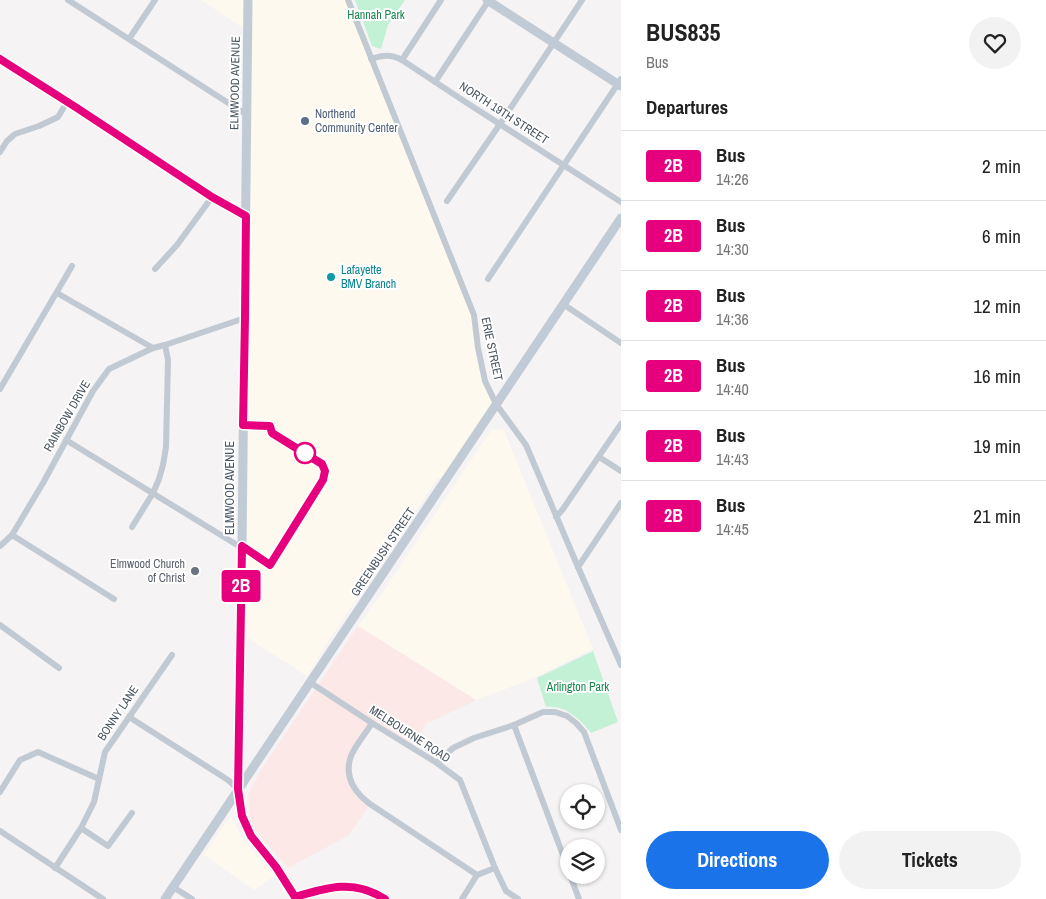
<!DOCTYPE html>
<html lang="en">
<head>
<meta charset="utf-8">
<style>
	body { margin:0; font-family:"Archivo Narrow",sans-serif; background:#f2f2f2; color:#222; height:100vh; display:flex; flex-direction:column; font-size:19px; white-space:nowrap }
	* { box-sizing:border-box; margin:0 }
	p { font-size:16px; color:#767676 }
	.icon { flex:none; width:28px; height:28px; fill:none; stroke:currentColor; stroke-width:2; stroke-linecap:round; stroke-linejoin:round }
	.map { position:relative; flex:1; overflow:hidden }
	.drawer { display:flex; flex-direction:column; background:#fff; width:425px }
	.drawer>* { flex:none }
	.badge { padding:0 10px; border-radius:4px; font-size:18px; line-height:32px }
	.controls { position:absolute; left:560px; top:784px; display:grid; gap:10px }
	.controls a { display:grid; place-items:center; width:45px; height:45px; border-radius:50%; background:#fff; box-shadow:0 1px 4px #0004; font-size:25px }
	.map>.badge { position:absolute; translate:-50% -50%; box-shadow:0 0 0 2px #fff }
	h2 { padding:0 25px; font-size:19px; line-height:45px }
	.round { display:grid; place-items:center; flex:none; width:52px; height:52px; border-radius:26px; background:#f2f2f2 }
	.head { display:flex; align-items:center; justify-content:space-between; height:85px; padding:0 25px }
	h1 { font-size:24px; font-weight:700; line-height:38px }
	.action { display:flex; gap:10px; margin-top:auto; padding:10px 25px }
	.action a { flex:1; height:58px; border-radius:30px; background:#1a73e8; color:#fff; font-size:20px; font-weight:700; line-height:58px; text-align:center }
	.action a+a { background:#f2f2f2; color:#222 }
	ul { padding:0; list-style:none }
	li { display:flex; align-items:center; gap:15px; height:70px; padding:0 25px; border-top:1px solid #e0e0e0 }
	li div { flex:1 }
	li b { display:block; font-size:19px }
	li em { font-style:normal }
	li .badge { min-width:55px; font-weight:700; text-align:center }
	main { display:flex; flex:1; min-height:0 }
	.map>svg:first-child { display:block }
</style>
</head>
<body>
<main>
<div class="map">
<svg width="621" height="899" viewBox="0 0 621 899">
	<rect width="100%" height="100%" fill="#f5f3f3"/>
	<g fill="#fdf9ef">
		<path d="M 201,0 L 243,0 L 243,28 Z"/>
		<path d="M 248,0 L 348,0 L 474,315 L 485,381 L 496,404 L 446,479 L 438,478 L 321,652 L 315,664 L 307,676 L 240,633 Z"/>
		<path d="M 492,429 L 504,430 L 593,649 L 529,680 L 476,700 L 358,626 L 379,598 Z"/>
		<path d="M 231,815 L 242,838 L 275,876 L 254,890 L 204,855 Z"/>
	</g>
	<path fill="#fce8e6" d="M 358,626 L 476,700 L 426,724 L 411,747 L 373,723 L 352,755 L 352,783 L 370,804 L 349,835 L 288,868 L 258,834 L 251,822 L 248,795 L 257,777 L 263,767 Z"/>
	<g fill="#c3f1d5">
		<path d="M 355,0 L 405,0 L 388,25 L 381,49 L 372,46 Z"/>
		<path d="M 593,651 L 618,722 L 591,733 C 579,718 565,705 546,707 L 537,678 Z"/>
	</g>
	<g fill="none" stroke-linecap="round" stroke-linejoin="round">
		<g stroke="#c1cad2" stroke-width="6">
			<path d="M 68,0 L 247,115"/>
			<path d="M 348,0 L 474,315 L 478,348 L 485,381 L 496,404 L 526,445 L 578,567 L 621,665"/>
			<path d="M 129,39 L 155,0"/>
			<path d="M 0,59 L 77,108 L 212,197 L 246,216"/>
			<path d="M 371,59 C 383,55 391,54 402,60 L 467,103 L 621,202"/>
			<path d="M 402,60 L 441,0"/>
			<path d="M 435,82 L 489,0"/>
			<path d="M 0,152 L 7,141 L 15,134 L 39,126 L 58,117 L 67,102"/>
			<path d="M 447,201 L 500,124 L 582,0"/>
			<path d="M 155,269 L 177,245 L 212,197"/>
			<path d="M 488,279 L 621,79"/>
			<path d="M 57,293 L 153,348"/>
			<path d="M 563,304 L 621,343"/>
			<path d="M 0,389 L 72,266"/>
			<path d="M 66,440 L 242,548"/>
			<path d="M 599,457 L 621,471"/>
			<path d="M 556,517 L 563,509 L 621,424"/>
			<path d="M 132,527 L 153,493 L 159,479 L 163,465 L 166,447 L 168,360 L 165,345"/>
			<path d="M 12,535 L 114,599"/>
			<path d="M 0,546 L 12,535 L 43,483 L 93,391 L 109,369 L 153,348 L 165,345 L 245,318"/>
			<path d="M 578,567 L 621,503"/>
			<path d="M 0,625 L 59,668"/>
			<path d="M 311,683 L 372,723 L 437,763 L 460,780 L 495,868 L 506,891 L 518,899"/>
			<path d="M 129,717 L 228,780 L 238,789"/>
			<path d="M 372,723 C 366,733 355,746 351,756 C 344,776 354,792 370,804 L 477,875 L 495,868"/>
			<path d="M 514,725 L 569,871"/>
			<path d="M 437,763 L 453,748 L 474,738 L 514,725 L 543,712 L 555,712 L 567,716 L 576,723 L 584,732 L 621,830"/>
			<path d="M 0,792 L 20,760 L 38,752 L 99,779"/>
			<path d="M 81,828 L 108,846 L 132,813"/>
			<path d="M 0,831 L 103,899"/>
			<path d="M 55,868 L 81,828 L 94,802 L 105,752 L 172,655"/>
			<path d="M 570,875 L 579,899"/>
			<path d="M 173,887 L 192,899"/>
			<path d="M 295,897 C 328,887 353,879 385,899"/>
			<path d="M 462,899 L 477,875"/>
		</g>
		<path stroke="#c1cad2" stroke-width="8" d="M 238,789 C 239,798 239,808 242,816 C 252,848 283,868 295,899"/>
		<g stroke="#c1cbd6" stroke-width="9">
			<path d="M 487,0 L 621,86"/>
			<path d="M 238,789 L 242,546 L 248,0"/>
			<path d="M 165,899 L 621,218"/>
		</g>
	</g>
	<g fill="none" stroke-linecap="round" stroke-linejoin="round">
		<g stroke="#fff" stroke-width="11">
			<path id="line" d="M 0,59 L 77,108 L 212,197 L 246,216 L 245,318 L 243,425 L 270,426 L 272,433 L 322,464 L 325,471 L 323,480 L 270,565 L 242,546 L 238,789 L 242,816 L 251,836 L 276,867 L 295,897 C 328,887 354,879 385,899"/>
		</g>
		<use href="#line" stroke="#e6007e" stroke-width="8"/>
	</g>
	<circle fill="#5c6f8a" stroke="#fff" stroke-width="2" cx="305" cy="121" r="5"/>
	<circle fill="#0f9aa8" stroke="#fff" stroke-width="2" cx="331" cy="277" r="5"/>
	<circle fill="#fff" stroke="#e6007e" stroke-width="2.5" cx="305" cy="453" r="10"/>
	<circle fill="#6b7280" stroke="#fff" stroke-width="2" cx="195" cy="571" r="5"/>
	<g text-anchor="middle" stroke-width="4" stroke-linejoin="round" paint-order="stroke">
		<g font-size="12" fill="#17864f" stroke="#fff">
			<text x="376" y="19">Hannah Park</text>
			<text x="578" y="691">Arlington Park</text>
		</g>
		<g font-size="12" fill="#4a5661" stroke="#fff">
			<text transform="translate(235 83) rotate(-89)" y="4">ELMWOOD AVENUE</text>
			<text transform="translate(504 113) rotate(33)" y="4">NORTH 19TH STREET</text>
			<text transform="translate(492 349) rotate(78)" y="4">ERIE STREET</text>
			<text transform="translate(67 416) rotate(-60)" y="4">RAINBOW DRIVE</text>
			<text transform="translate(230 488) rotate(-90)" y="4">ELMWOOD AVENUE</text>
			<text transform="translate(383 552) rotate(-56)" y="4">GREENBUSH STREET</text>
			<text transform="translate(118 713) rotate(-56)" y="4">BONNY LANE</text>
			<text transform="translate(410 734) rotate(33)" y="4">MELBOURNE ROAD</text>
		</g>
		<g font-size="12" fill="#4e5e75" stroke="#fff" text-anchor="start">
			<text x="315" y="118">Northend<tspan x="315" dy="14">Community Center</tspan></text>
		</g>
		<g font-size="12" fill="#0d838f" stroke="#fff" text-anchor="start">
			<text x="341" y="274">Lafayette<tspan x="341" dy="14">BMV Branch</tspan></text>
		</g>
		<g font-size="12" fill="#5b616d" stroke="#fff" text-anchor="end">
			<text x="185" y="568">Elmwood Church<tspan x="185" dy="14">of Christ</tspan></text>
		</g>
	</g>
</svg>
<div class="controls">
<a><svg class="icon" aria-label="locate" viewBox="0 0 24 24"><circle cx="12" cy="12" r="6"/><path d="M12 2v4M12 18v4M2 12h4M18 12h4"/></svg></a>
<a><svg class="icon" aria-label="layers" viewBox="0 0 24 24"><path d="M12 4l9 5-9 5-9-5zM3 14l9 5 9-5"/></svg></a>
</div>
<b class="badge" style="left:241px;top:586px;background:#e6007e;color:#fff">2B</b>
</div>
<section class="drawer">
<div class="head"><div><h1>BUS835</h1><p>Bus</p></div><a class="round"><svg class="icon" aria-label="heart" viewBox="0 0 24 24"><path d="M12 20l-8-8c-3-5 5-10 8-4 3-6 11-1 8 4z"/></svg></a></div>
<h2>Departures</h2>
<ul>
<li><span class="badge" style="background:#e6007e;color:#fff">2B</span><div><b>Bus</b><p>14:26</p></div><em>2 min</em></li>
<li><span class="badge" style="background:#e6007e;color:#fff">2B</span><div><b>Bus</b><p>14:30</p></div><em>6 min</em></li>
<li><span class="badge" style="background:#e6007e;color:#fff">2B</span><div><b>Bus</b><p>14:36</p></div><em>12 min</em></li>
<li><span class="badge" style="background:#e6007e;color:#fff">2B</span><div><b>Bus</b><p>14:40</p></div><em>16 min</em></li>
<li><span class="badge" style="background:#e6007e;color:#fff">2B</span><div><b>Bus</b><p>14:43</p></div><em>19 min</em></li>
<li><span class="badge" style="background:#e6007e;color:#fff">2B</span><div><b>Bus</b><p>14:45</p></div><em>21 min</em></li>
</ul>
<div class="action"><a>Directions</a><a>Tickets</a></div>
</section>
</main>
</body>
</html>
